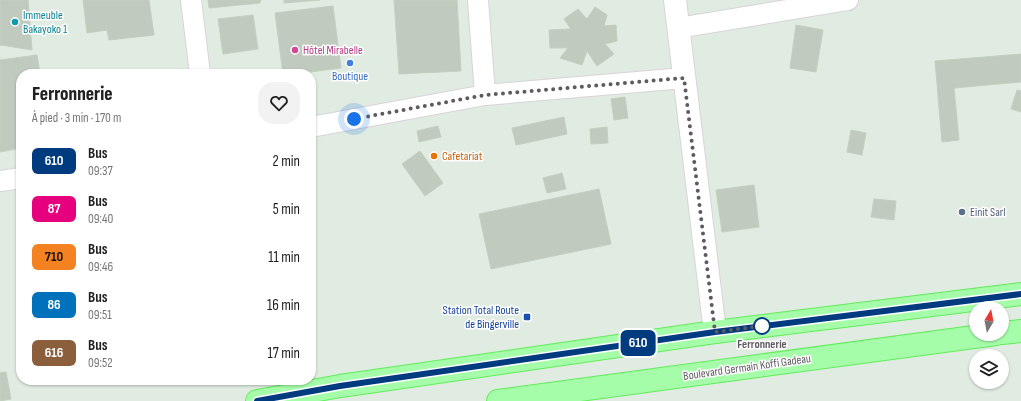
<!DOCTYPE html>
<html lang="fr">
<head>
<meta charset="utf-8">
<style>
	body { margin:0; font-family:"Sofia Sans Condensed",sans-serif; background:#f2f2f2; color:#222; height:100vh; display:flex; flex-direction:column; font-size:15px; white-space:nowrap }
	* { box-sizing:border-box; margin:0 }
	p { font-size:13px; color:#767676 }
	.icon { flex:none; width:22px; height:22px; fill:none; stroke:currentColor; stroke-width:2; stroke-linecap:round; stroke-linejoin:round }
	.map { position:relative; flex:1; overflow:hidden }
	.side { position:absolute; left:16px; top:69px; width:300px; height:316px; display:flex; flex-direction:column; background:#fff; border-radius:16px; box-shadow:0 1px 3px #0004 }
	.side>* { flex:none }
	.badge { padding:0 8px; border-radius:6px; font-size:14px; line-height:26px }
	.needle { width:26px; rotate:10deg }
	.controls { position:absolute; left:969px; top:301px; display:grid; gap:8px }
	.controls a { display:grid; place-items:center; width:40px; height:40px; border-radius:50%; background:#fff; box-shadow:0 1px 3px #0004; font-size:20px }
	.you { position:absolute; width:20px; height:20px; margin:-10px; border:3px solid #fff; border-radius:50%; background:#1a73e8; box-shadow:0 0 0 6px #1a73e833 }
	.map>.badge { position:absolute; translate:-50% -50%; box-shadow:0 0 0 2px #fff }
	.round { display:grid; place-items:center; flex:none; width:42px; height:42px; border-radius:16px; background:#f2f2f2 }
	.head { display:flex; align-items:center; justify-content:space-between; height:68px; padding:0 16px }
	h1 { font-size:19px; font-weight:800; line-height:30px }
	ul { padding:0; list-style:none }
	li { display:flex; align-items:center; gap:12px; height:48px; padding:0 16px }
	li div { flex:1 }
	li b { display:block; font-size:15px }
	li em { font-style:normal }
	li .badge { min-width:44px; font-weight:700; text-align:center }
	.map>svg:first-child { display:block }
</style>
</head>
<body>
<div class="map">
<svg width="1021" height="401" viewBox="0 0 1021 401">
	<rect width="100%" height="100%" fill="#e0ece1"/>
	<g fill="#c0cabf" stroke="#c1d0bf">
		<path d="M 0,0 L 28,0 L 32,50 L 1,45 L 0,46 Z"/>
		<path d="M 83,0 L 149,0 L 154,35 L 109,40 L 107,30 L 87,33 Z"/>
		<path d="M 208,0 L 261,0 L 260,3 L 209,8 Z"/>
		<path d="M 284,0 L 320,0 L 284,3 Z"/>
		<path d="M 394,0 L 457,0 L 461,71 L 399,74 Z"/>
		<path d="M 333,6 L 341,68 L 294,74 L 283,74 L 275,13 Z"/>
		<path d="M 595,7 L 607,15 L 604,26 L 616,25 L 617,41 L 605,44 L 614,54 L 597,66 L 587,51 L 582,65 L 560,58 L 568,48 L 550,48 L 549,30 L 571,29 L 564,19 L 578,9 L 587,19 Z"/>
		<path d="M 253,15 L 258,49 L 223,54 L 218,19 Z"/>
		<path d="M 796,25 L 823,30 L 816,72 L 790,68 Z"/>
		<path d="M 1021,54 L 1021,82 L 954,88 L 959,140 L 942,142 L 935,61 Z"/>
		<path d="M 37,55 L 40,74 L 21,74 L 21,148 L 0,152 L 0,60 Z"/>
		<path d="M 1017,90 L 1021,91 L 1021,112 L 1011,109 Z"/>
		<path d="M 625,97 L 628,118 L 614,120 L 611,99 Z"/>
		<path d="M 564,117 L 567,134 L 516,145 L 512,128 Z"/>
		<path d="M 438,126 L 441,137 L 419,142 L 417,131 Z"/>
		<path d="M 607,127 L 608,143 L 591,144 L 590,129 Z"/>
		<path d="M 851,130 L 866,133 L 862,155 L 847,152 Z"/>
		<path d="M 420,151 L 443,183 L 425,196 L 402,164 Z"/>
		<path d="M 562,173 L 566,189 L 547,193 L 543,178 Z"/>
		<path d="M 754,185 L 759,227 L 722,232 L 716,190 Z"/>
		<path d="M 599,189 L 611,244 L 491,269 L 479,214 Z"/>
		<path d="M 874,199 L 896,201 L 894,220 L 871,217 Z"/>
		<path d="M 21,206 L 21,232 L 17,207 Z"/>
		<path d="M 6,372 L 11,399 L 0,401 L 0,373 Z"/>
	</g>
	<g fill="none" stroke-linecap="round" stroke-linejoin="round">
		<g stroke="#d9d3da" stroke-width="22">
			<g id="minor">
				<path d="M 191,0 L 200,74"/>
				<path d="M 478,0 L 485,95"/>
				<path d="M 678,28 L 848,0"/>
				<path d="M 311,127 L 485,95 L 684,78"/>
				<path d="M 0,181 L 21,178"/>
			</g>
		</g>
		<g stroke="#d9d3da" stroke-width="24">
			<path id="tertiary" d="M 675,0 L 715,332"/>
		</g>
		<g stroke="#60ed58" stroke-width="24">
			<g id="primary">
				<path d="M 1002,333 L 1021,331"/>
				<path d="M 257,401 L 340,386 L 715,332 L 1021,294"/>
				<path d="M 498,401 L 996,334"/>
			</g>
		</g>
		<use href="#minor" stroke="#fff" stroke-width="20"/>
		<use href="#tertiary" stroke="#fff" stroke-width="22"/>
		<use href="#primary" stroke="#a5fdaa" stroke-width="22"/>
	</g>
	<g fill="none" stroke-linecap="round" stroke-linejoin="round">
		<g stroke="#fff" stroke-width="9">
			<path id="line" d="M 257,401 L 340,386 L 715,332 L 1021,294"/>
		</g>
		<use href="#line" stroke="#003b80" stroke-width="6"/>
		<path stroke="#5f5961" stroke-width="4" stroke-dasharray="0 7.2" d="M 354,119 L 485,95 L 684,78 L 715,332 L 762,326"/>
	</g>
	<circle fill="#0f9aa8" stroke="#fff" stroke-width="1.5" cx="15" cy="22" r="4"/>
	<circle fill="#d1479c" stroke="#fff" stroke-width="1.5" cx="295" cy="50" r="4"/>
	<circle fill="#3f7fe0" stroke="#fff" stroke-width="1.5" cx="350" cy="63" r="4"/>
	<circle fill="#e8710a" stroke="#fff" stroke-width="1.5" cx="434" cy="156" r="4"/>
	<circle fill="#5c6f8a" stroke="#fff" stroke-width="1.5" cx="962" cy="212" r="4"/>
	<rect fill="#1a4fb4" stroke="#fff" stroke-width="1.5" x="523" y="313" width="8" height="8" rx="2"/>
	<circle fill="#fff" stroke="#003b80" stroke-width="2" cx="762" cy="326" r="8"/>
	<g text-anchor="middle" stroke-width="3" stroke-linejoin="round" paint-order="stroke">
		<g font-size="12" fill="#0d838f" stroke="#fff" text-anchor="start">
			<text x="23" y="19">Immeuble<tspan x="23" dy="14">Bakayoko 1</tspan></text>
		</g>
		<g font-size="12" fill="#b23c85" stroke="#fff" text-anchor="start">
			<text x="303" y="54">Hôtel Mirabelle</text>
		</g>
		<g font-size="12" fill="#366cbe" stroke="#fff">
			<text x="350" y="80">Boutique</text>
		</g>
		<g font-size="12" fill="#c56008" stroke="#fff" text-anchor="start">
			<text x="442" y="160">Cafetariat</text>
		</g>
		<g font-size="12" fill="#4e5e75" stroke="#fff" text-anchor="start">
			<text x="970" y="216">Einit Sarl</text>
		</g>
		<g font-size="12" fill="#164399" stroke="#fff" text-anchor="end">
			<text x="519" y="314">Station Total Route<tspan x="519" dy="14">de Bingerville</tspan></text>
		</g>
		<g font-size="12" font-weight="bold" fill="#5f5961" stroke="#fff">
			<text x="762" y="348">Ferronnerie</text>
		</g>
		<g font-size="12" fill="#5f5961" stroke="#fff">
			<text transform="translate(747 367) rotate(-8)" y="4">Boulevard Germain Koffi Gadeau</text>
		</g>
	</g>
</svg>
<div class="controls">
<a><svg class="needle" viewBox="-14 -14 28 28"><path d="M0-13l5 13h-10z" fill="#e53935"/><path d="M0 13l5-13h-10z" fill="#767676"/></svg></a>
<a><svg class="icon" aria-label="layers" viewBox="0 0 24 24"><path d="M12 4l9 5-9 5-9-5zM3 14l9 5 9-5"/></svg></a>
</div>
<div class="you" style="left:354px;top:119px"></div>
<b class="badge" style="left:638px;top:343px;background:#003b80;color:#fff">610</b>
<section class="side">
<div class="head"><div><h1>Ferronnerie</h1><p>À pied · 3 min · 170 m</p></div><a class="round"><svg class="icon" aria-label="heart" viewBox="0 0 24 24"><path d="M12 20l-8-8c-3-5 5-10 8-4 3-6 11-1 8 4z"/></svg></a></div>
<ul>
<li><span class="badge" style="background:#003b80;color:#fff">610</span><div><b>Bus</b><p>09:37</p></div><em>2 min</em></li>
<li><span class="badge" style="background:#e6007e;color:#fff">87</span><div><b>Bus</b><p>09:40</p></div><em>5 min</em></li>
<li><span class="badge" style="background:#f58220;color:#111">710</span><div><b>Bus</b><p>09:46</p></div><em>11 min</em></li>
<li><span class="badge" style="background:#0072bc;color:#fff">86</span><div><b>Bus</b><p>09:51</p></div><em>16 min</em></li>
<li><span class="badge" style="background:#8b5e3c;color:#fff">616</span><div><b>Bus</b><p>09:52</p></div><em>17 min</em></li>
</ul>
</section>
</div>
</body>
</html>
